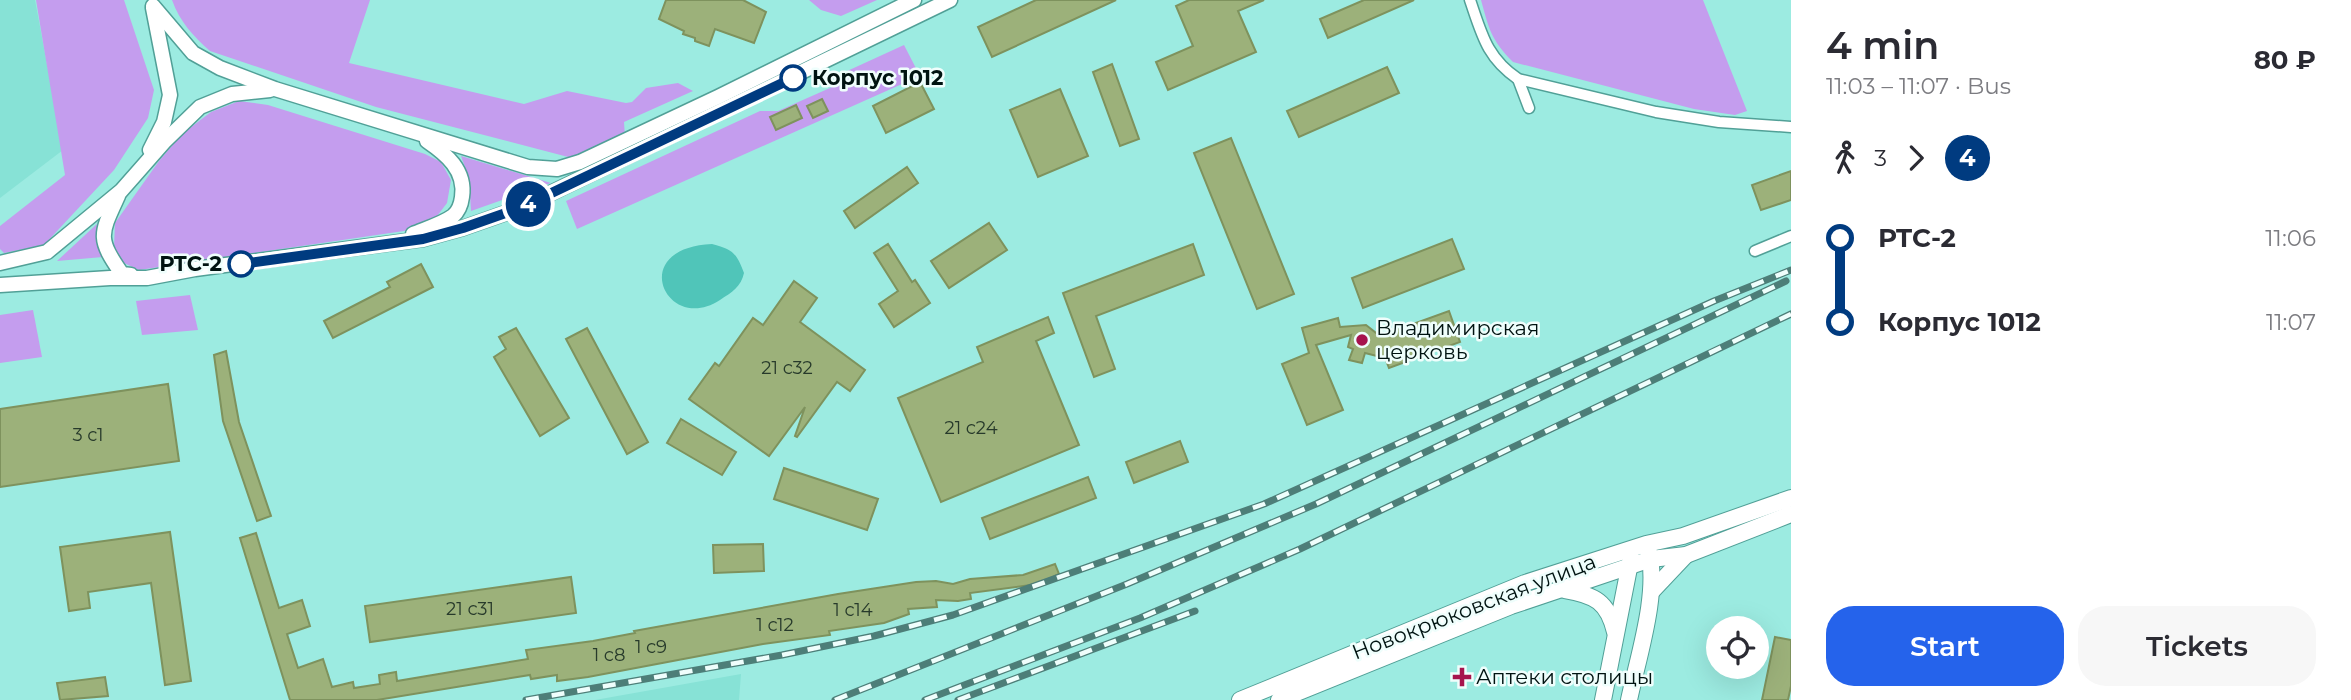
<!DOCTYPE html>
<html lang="en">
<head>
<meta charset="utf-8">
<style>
	body { margin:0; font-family:Montserrat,sans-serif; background:#f7f7f7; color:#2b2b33; height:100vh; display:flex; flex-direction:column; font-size:26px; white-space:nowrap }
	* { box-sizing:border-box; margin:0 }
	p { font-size:23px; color:#7c7c81 }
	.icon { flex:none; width:38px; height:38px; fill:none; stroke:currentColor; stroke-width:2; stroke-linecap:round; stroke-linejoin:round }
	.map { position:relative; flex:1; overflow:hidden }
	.drawer { display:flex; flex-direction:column; background:#fff; width:560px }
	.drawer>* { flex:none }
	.badge { padding:0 14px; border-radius:23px; font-size:24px; line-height:46px }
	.tools { position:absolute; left:1706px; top:616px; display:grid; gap:14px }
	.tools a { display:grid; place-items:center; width:63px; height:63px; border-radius:50%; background:#fff; box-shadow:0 7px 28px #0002; font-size:35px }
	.map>.badge { position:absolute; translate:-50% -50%; box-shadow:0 0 0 4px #fff }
	.legs { display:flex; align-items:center; gap:10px; height:77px; padding:0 35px; font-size:23px }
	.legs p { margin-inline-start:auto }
	.overview { display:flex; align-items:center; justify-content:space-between; height:119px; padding:0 35px }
	h1 { font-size:38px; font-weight:600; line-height:52px }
	.button { display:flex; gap:14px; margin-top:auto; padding:14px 35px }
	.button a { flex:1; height:80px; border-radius:28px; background:#2563eb; color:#fff; font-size:28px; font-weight:600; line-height:80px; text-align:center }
	.button a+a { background:#f7f7f7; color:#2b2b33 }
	ul { padding:0 35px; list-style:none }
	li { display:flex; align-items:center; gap:24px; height:84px; font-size:26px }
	li i { display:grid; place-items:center; width:10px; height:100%; margin:0 9px; background:currentColor }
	li i::after { content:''; width:18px; height:18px; margin:-9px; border:5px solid; border-radius:50%; background:#fff }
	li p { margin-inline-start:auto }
	li:first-child i { background:linear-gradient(#0000 50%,currentColor 0) }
	li:last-child i { background:linear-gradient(currentColor 50%,#0000 0) }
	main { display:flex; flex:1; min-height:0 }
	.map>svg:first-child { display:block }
</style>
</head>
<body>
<main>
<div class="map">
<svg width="1791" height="700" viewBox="0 0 1791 700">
	<rect width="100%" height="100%" fill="#9cebe1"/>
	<g fill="#87e2d6">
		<path d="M 0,0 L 35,0 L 63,150 L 0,198 Z"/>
		<path d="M 741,674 L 739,700 L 595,700 Z"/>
	</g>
	<g fill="#c49dee">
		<path d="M 36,0 L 124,0 L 154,90 L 148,118 L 114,170 L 44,245 L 4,253 L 0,249 L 0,226 L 65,175 Z"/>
		<path d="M 172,0 L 370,0 L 349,63 L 524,104 L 567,91 L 626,103 L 632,102 L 646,88 L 678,83 L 693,91 L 624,122 L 625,137 L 572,158 L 376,107 L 210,51 C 193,36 180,22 172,0 Z"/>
		<path d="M 809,0 L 877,0 L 841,16 L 821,10 Z"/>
		<path d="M 1481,0 L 1703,0 L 1747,111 L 1735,115 L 1694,109 L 1513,62 C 1491,40 1489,29 1481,0 Z"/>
		<path d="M 904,45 L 920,76 L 577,229 L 566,201 L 760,111 L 778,111 L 839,84 L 845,72 Z"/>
		<path d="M 239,101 L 268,105 L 425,154 L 441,162 L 451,180 L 447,203 L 434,220 L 404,231 L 139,270 L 124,263 L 114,247 L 115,223 L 159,161 L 182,134 L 211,112 Z"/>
		<path d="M 461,156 L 551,183 L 471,211 L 469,178 Z"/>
		<path d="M 98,223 L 99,241 L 103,257 L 57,261 Z"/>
		<path d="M 190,295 L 198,330 L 142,335 L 136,301 Z"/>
		<path d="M 33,310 L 42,357 L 0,363 L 0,315 Z"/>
	</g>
	<path fill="#50c5b9" d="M 712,244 C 733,250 736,252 744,273 C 741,287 732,292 720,300 C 667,335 625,248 712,244 Z"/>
	<g fill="#9cb17a" stroke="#7e925d" stroke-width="2">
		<path d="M 666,0 L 743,0 L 766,12 L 754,43 L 715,29 L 709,46 L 695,41 L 695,38 L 683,34 L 684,31 L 659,19 Z"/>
		<path d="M 1036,0 L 1116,0 L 992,57 L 978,27 Z"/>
		<path d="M 1189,0 L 1264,0 L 1238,11 L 1256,52 L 1168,90 L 1156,62 L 1193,46 L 1176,6 Z"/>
		<path d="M 1364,0 L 1414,0 L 1328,38 L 1320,19 Z"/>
		<path d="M 1112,64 L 1139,139 L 1120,146 L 1093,72 Z"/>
		<path d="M 1387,67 L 1399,93 L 1299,137 L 1287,111 Z"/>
		<path d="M 920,82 L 934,109 L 886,133 L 873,106 Z"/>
		<path d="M 1060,89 L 1088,156 L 1038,177 L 1010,110 Z"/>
		<path d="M 822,99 L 828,111 L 813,118 L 807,106 Z"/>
		<path d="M 796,105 L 802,118 L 776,130 L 770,117 Z"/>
		<path d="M 1231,138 L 1294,294 L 1257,309 L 1194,153 Z"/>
		<path d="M 907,167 L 918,183 L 855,228 L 844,211 Z"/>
		<path d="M 1791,171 L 1791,200 L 1761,210 L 1752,185 Z"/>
		<path d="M 989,223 L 1007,250 L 949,288 L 931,261 Z"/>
		<path d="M 1452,239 L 1464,269 L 1363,308 L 1352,278 Z"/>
		<path d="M 888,244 L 912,282 L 915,280 L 930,303 L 894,327 L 879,304 L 898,291 L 874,253 Z"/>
		<path d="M 1193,244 L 1204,275 L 1096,316 L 1115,369 L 1094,377 L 1063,293 Z"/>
		<path d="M 421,264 L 433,287 L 333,338 L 324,321 L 390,287 L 387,282 Z"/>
		<path d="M 794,281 L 817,298 L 800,322 L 865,370 L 850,391 L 837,382 L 797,437 L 795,436 L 805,407 L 769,456 L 689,399 L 715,363 L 719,366 L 753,318 L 763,325 Z"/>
		<path d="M 1449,311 L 1460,342 L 1389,368 L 1385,358 L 1365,353 L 1362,363 L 1349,360 L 1353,349 L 1348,347 L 1351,335 L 1316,345 L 1343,410 L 1307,425 L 1282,364 L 1309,353 L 1302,328 L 1338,318 L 1340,327 L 1366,325 L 1380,336 Z"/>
		<path d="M 1048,317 L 1054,333 L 1036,341 L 1079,445 L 941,502 L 898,398 L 983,362 L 977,347 Z"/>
		<path d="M 516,328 L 569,418 L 540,436 L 494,357 L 506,349 L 499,337 Z"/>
		<path d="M 587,328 L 648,442 L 627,454 L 566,339 Z"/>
		<path d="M 226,351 L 239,422 L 271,516 L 257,521 L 223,421 L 214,355 Z"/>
		<path d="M 168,384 L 179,461 L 0,487 L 0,409 Z"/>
		<path d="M 681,419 L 736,452 L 722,475 L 667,443 Z"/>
		<path d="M 1180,441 L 1188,462 L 1134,483 L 1126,462 Z"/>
		<path d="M 784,468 L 878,499 L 867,530 L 774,499 Z"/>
		<path d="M 1088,477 L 1096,498 L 990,539 L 982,518 Z"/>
		<path d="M 170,532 L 191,681 L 165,685 L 151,583 L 88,592 L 90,608 L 69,611 L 60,547 Z"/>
		<path d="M 256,533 L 279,608 L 302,600 L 310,626 L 287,634 L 298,668 L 323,659 L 332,687 L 353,682 L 354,688 L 380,684 L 379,675 L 396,672 L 397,681 L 528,659 L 526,650 L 593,641 L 635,633 L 634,631 L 838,594 L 916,582 L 936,581 L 953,584 L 970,579 L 1023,575 L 1055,564 L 1059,574 L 1038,584 L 970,593 L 971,599 L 958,601 L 936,600 L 937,607 L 908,609 L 909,614 L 884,623 L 829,631 L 830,635 L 763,644 L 588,677 L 557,681 L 557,675 L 531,679 L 530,675 L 377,700 L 290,700 L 240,538 Z"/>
		<path d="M 763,544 L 764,571 L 714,573 L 713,545 Z"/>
		<path d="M 571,577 L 576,613 L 370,642 L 365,606 Z"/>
		<path d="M 1775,637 L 1791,640 L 1791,686 L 1788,700 L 1762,700 Z"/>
		<path d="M 105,677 L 108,696 L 60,700 L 57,683 Z"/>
	</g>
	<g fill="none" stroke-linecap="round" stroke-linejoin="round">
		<g stroke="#51a097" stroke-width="13">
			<g id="minor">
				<path d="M 1470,0 C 1482,35 1487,58 1518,79 L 1656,112 L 1719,122 L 1791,127"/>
				<path d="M 1518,79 L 1529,108"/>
				<path d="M 1755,251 L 1791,236"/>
			</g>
		</g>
		<g stroke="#51a097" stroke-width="17">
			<g id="tertiary">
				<path d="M 153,6 L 193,53 L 220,68 L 275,89 L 528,167 L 557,169 L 580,162 L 718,97 L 914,0"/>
				<path d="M 150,150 L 164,122 L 170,95 L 153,8"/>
				<path d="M 118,196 C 100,235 97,238 122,274 L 131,275"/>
				<path d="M 413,234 C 425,229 442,224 453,216 C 459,211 461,205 462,197 C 466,170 446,154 427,141"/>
				<path d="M 0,263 L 47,252 L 121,191 L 165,141 L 200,107 L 232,94 L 270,90"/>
				<path d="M 0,285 L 110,278 L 147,278 L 195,269 L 423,239 L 463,228 L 520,208 L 950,0"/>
			</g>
		</g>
		<g stroke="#51a097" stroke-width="18">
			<g id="secondary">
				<path d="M 1565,590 C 1595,595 1608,602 1615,632"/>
				<path d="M 1652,591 L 1686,555"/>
				<path d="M 1240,700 L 1525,583 L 1646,544 L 1683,536 L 1791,498"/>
				<path d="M 1279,700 L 1511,606 L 1651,559 L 1686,555 L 1791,514"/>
				<path d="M 1603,700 L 1631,558"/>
				<path d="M 1629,700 C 1638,657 1660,591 1648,549"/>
			</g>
		</g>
		<use href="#minor" stroke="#fff" stroke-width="10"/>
		<use href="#tertiary" stroke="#fff" stroke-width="14"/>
		<use href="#secondary" stroke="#fff" stroke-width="16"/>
		<g stroke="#4d7e78" stroke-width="7">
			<g id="rail">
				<path d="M 526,700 L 782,655 L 874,636 L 953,615 L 1264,504 L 1714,301 L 1791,270"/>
				<path d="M 835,700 L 1127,584 L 1316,504 L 1786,281"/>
				<path d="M 925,700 L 1140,618 L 1300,549 L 1791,314"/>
				<path d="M 958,700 L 1195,611"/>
			</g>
		</g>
		<use href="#rail" stroke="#effefc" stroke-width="4.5" stroke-dasharray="13" stroke-linecap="butt"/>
	</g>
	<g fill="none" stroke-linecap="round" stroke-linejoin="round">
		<g stroke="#fff" stroke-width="16">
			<path id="line-1" d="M 241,264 L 423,239 L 463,228 L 520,208 L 793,78"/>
		</g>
		<use href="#line-1" stroke="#003b80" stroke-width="10"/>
	</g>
	<g fill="#fff" stroke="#003b80" stroke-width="3.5">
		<circle cx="793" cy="78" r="12"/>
		<circle cx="241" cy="264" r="12"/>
	</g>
	<g fill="#a6134d" stroke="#effefc" stroke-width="2.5">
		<circle cx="1362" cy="340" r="7"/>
		<path d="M1458.5 666.5h7v7h7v7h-7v7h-7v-7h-7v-7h7z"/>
	</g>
	<g text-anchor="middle" stroke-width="5" stroke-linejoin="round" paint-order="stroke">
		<g font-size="18" fill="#273a2b">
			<text x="787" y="374">21 с32</text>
			<text x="971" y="434">21 с24</text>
			<text x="88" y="441">3 с1</text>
			<text x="470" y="615">21 с31</text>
			<text x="853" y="616">1 с14</text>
			<text x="775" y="631">1 с12</text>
			<text x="651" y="653">1 с9</text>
			<text x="609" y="661">1 с8</text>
		</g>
		<g font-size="21" font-weight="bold" fill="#001311" stroke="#effefc" text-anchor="start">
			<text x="812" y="85">Корпус 1012</text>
			<text x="222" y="271" text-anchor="end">РТС-2</text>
		</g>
		<g font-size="21" fill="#001311" stroke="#effefc" text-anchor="start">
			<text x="1376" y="335">Владимирская<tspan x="1376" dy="24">церковь</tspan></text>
			<text x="1476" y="684">Аптеки столицы</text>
		</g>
		<g font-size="21" fill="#001311" stroke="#effefc">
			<text transform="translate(1474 607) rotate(-21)" y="7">Новокрюковская улица</text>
		</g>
	</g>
</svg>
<div class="tools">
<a><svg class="icon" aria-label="locate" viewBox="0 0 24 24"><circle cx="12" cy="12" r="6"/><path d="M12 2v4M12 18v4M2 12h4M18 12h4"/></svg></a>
</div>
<b class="badge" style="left:528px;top:204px;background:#003b80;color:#fff">4</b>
</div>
<section class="drawer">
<div class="overview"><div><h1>4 min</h1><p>11:03 – 11:07 · Bus</p></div><b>80 ₽</b></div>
<div class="legs"><svg class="icon" aria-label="walk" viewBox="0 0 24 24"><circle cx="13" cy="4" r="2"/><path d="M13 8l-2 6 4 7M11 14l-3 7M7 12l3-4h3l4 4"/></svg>3<svg class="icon" aria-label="forward" viewBox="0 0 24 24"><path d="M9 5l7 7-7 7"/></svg><b class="badge" style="background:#003b80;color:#fff">4</b></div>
<ul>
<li><i style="color:#003b80"></i><b>РТС-2</b><p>11:06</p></li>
<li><i style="color:#003b80"></i><b>Корпус 1012</b><p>11:07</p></li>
</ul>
<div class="button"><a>Start</a><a>Tickets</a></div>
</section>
</main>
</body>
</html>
